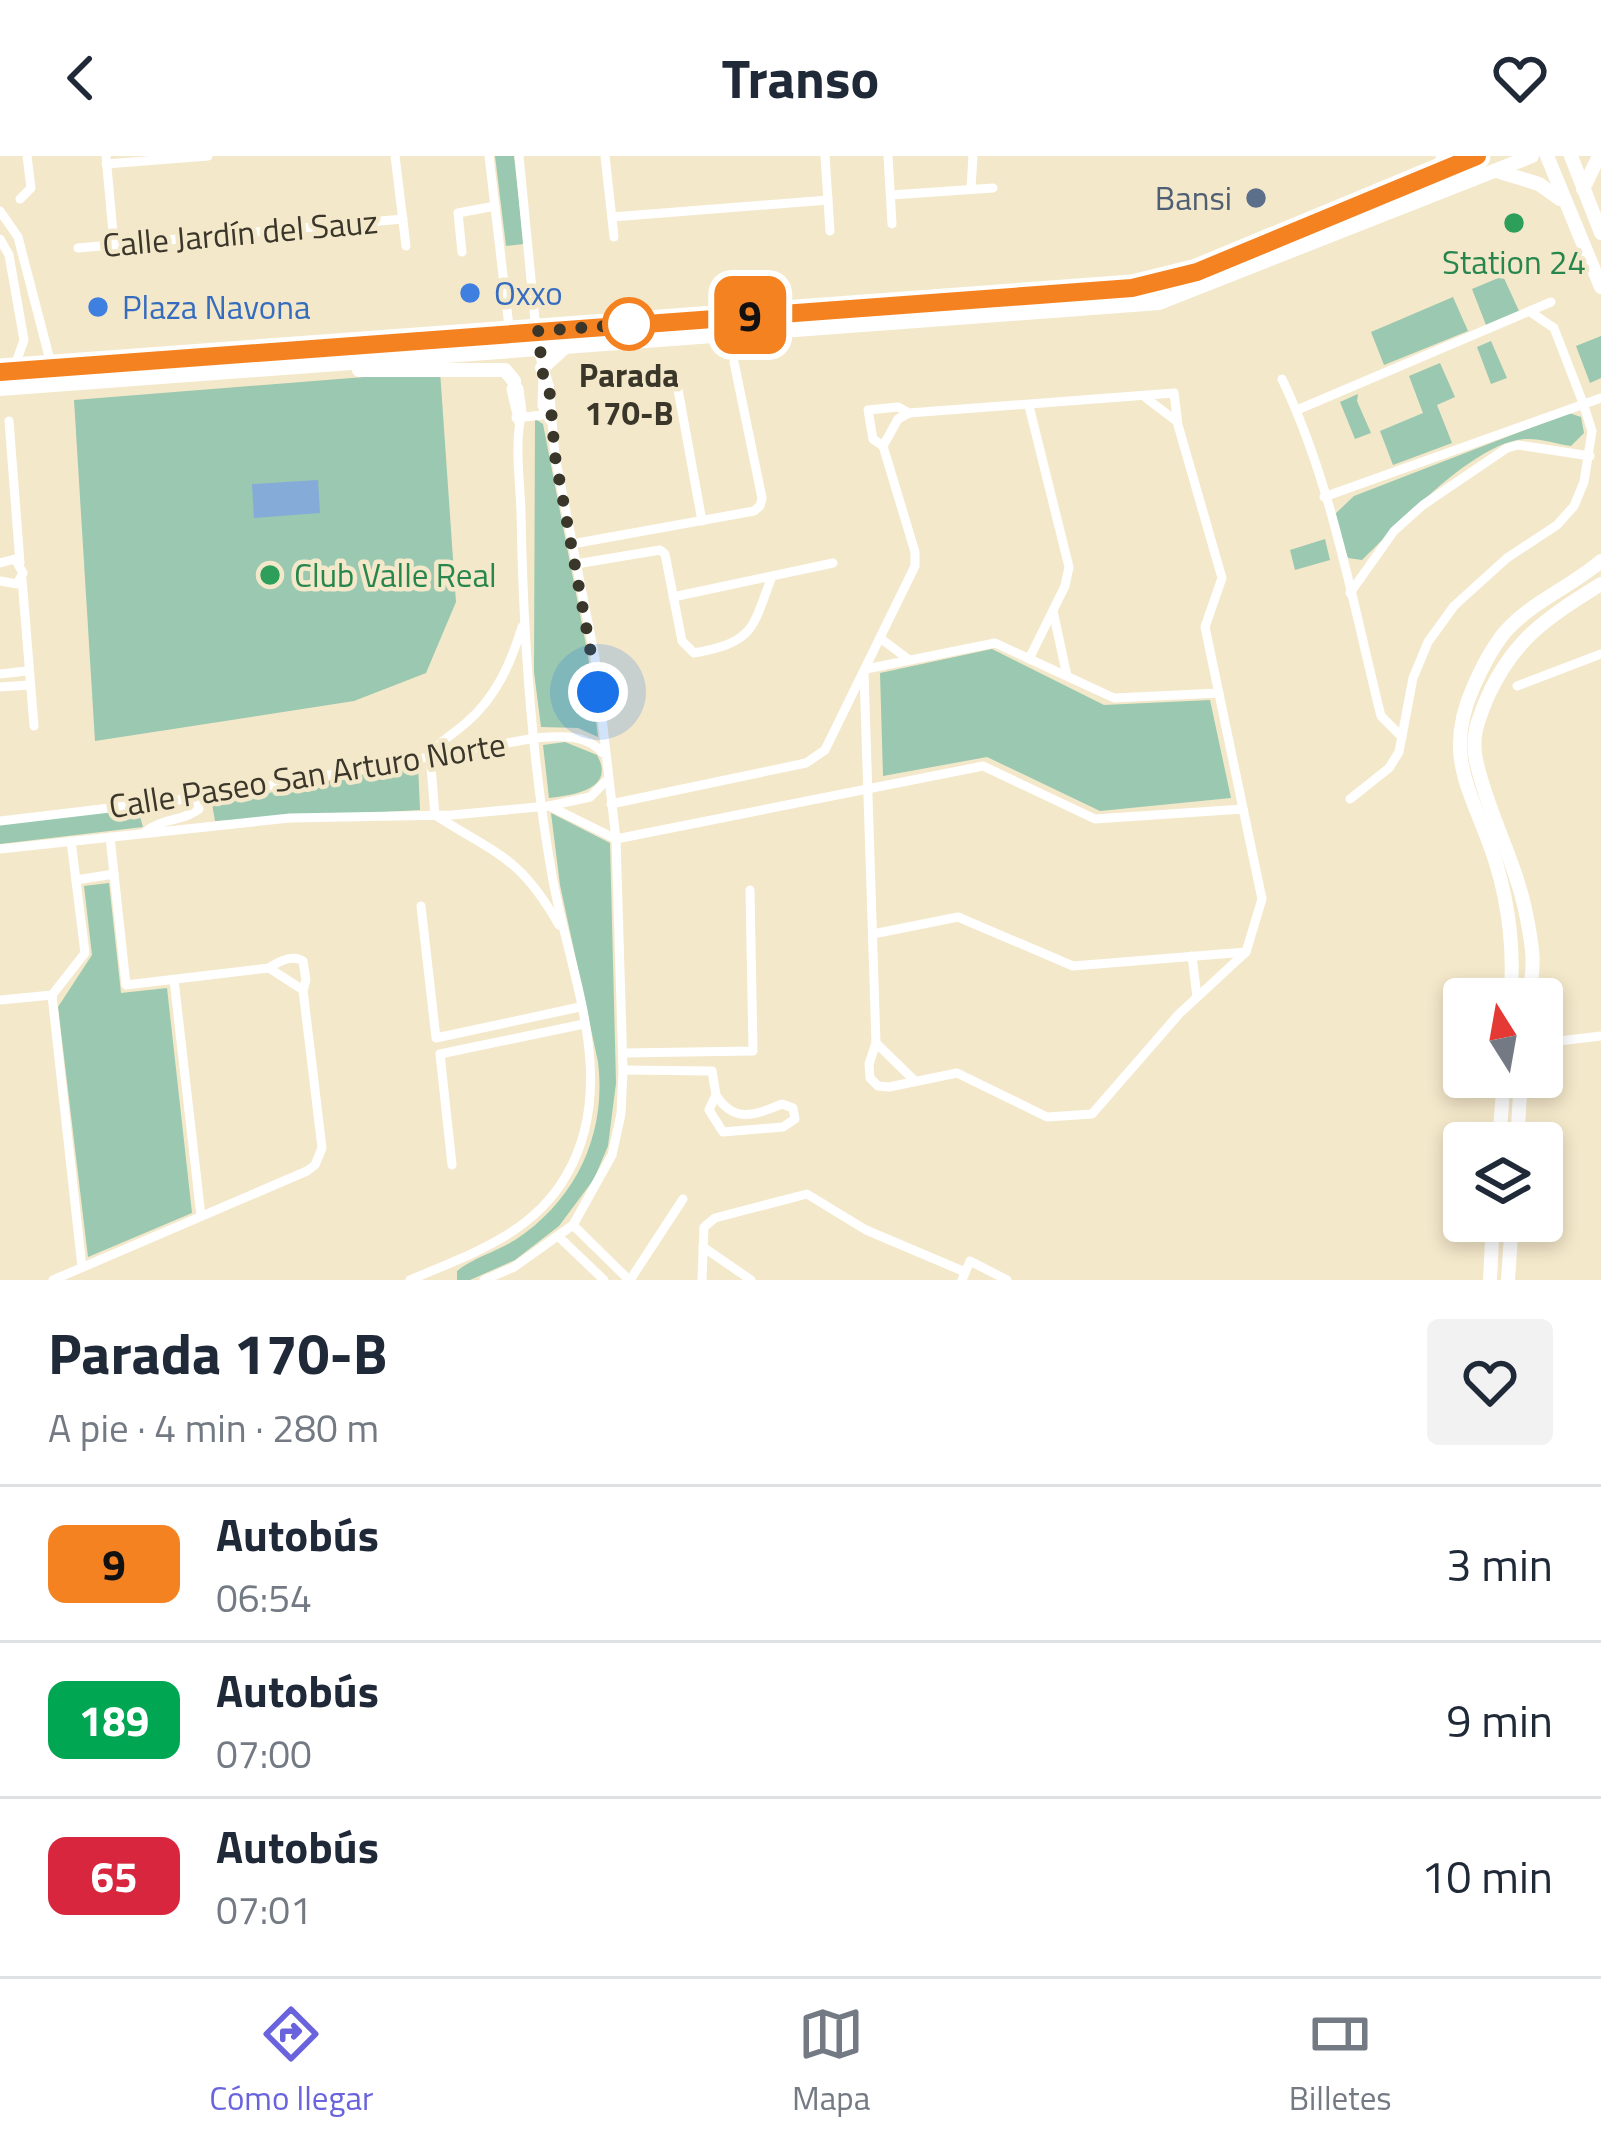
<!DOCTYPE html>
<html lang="es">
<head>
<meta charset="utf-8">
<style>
	body { margin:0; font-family:"Titillium Web",sans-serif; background:#f2f2f3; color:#1f2937; height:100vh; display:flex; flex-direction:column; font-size:45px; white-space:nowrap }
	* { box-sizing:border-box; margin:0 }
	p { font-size:39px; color:#747a83 }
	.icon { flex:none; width:66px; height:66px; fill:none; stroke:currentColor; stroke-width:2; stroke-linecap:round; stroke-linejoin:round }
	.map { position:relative; height:1124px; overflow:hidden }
	.side { display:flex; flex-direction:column; background:#fff; flex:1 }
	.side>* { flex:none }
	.badge { padding:0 24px; border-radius:18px; font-size:42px; line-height:78px }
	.needle { width:78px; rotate:349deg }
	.buttons { position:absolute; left:1443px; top:822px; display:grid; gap:24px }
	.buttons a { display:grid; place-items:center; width:120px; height:120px; border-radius:12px; background:#fff; box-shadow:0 6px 18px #0003; font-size:60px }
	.you { position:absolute; width:60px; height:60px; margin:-30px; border:9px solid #fff; border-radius:50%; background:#1a73e8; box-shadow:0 0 0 18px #1a73e833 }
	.map>.badge { position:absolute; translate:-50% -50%; box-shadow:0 0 0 6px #fff }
	.round { display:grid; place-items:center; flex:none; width:126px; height:126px; border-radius:12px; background:#f2f2f3 }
	.head { display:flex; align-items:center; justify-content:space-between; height:204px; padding:0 48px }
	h1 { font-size:57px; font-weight:700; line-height:90px }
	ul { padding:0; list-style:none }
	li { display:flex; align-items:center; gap:36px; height:156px; padding:0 48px; border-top:3px solid #e0e1e3 }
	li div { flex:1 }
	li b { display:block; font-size:45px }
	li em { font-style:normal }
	li .badge { min-width:132px; font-weight:700; text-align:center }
	header { display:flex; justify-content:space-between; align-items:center; height:156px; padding:0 48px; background:#fff; font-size:54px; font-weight:700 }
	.menu { display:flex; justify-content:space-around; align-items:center; height:168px; border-top:3px solid #e0e1e3; background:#fff; font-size:33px; color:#747a83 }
	.menu a { display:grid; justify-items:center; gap:6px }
	.menu .current { color:#6964dd }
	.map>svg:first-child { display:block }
</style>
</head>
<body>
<header><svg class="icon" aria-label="back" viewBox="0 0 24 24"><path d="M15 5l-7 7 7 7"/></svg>Transo<svg class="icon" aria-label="heart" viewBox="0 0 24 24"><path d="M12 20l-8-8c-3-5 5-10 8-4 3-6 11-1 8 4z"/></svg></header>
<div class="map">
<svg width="1601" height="1124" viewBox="0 0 1601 1124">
	<rect width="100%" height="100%" fill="#f4e8ca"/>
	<g fill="#9ac8b0">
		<path d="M 495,0 L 514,0 L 524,88 L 506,90 Z"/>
		<path d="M 1503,120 L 1519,155 L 1486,169 L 1472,133 Z"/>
		<path d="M 1453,141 L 1468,175 L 1384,209 L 1371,176 Z"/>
		<path d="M 1601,180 L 1601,222 L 1590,227 L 1576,190 Z"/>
		<path d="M 1491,185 L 1507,222 L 1491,228 L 1477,191 Z"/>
		<path d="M 1440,207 L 1455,241 L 1437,249 L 1452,287 L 1393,309 L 1380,275 L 1423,257 L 1409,220 Z"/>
		<path d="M 440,215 L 456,446 L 426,517 L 354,545 L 95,585 L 74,244 Z"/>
		<path d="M 1358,238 L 1357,245 L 1371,277 L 1355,283 L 1340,246 Z"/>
		<path d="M 1569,257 L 1581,261 L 1584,277 L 1571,290 C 1557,288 1539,282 1525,283 C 1474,286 1398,369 1362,404 L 1348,402 L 1333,360 L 1354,340 Z"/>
		<path d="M 535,263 L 543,268 L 588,499 L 598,581 L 578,572 L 541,571 L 534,516 Z"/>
		<path d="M 1325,383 L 1330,404 L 1295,414 L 1290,394 Z"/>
		<path d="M 992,493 L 1104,549 L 1210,544 L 1231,642 L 1100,655 L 987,601 L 883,620 L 880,517 Z"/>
		<path d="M 565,586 L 597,599 C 616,633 574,639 549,642 L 543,589 Z"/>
		<path d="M 418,608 L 420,654 L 215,665 L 212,648 Z"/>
		<path d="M 137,650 L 143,671 L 0,688 L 0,667 Z"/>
		<path d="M 551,657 L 610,687 L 616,927 L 608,990 L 594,1023 L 559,1070 L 515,1104 L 470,1124 L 457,1124 L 457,1115 C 474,1101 496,1096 515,1084 C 576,1044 607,978 598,906 L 560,729 Z"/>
		<path d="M 109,727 L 121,837 L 167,832 L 192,1057 L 88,1101 L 58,851 L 92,799 L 84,730 Z"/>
	</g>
	<path fill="#85abd8" d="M 318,324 L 320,357 L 254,362 L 252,328 Z"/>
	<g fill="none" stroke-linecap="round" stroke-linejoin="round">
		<g stroke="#fff" stroke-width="9">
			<path d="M 106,0 L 114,88"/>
			<path d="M 395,0 L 406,90"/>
			<path d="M 489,0 L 510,179"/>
			<path d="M 605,0 L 614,81"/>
			<path d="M 825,0 L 830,75"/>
			<path d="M 888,0 L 892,68"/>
			<path d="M 106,8 L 208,0"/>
			<path d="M 971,32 L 973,0"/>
			<path d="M 891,39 L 993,32"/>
			<path d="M 20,43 L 31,32 L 27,0"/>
			<path d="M 1417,43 L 1446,23 L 1440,0"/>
			<path d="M 0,55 L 18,81 L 52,212"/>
			<path d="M 612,61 L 828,44"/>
			<path d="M 0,83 L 9,99 L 24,184 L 13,215"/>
			<path d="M 78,92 L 403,63"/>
			<path d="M 462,96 L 458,57 L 495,50"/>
			<path d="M 675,217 L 702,365"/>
			<path d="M 543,219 L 542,250 L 550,265"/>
			<path d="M 1282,223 C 1332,327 1353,449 1381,560 L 1402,581"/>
			<path d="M 514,225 L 511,233 L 519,267"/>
			<path d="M 1146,242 L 1175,264"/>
			<path d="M 1029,250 L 1069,411 L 1065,430 L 1029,503"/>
			<path d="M 1297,254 L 1551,146"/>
			<path d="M 516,262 L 551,258"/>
			<path d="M 9,265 L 20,407"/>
			<path d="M 883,290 L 898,263 L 909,257"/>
			<path d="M 1324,341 L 1601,242"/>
			<path d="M 572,388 L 754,355 L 760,350 L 762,342 L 734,206"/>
			<path d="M 0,407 L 15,403 L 23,417 L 17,428 L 0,425"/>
			<path d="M 576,408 L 660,394 L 665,398 L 682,485 L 694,497 C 754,486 752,474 772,420"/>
			<path d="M 22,423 L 34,570"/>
			<path d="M 1350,437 L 1394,375 L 1423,349 L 1507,292 L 1518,289 L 1590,300"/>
			<path d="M 673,441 L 833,407"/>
			<path d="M 1053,455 L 1067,520"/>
			<path d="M 522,471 C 511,507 496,541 467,566 C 454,578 440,584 430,599 L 435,659 C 497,699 520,700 559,769"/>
			<path d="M 880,482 L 908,503"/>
			<path d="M 866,513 L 995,487 L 1114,542 L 1219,537"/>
			<path d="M 0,518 L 27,515"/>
			<path d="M 1517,530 L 1601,498"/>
			<path d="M 0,531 L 29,529"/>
			<path d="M 1350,643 L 1389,612 L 1399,596 L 1413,522 L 1428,486 L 1454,450 L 1507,402 L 1557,369 L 1574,350 L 1584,326 L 1592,275 L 1583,247 L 1554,172 L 1532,157"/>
			<path d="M 611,648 L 806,607 L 825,594 L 915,410 L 915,396 L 883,290 L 873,283 L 868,254 L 898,251 L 909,257 L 1174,237 L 1178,269 L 1222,422 L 1205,471 L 1262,743 L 1246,796 L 1179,858 L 1092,958 L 1047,961 L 957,917 L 889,931 L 878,930 L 870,922 L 869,908 L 876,887 L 864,517"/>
			<path d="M 549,650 L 616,683 L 983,610 L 1095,663 L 1243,653"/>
			<path d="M 0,665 L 211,640 L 535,582 C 560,580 585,577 603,597"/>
			<path d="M 145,676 C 162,662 184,665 199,653 L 197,642"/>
			<path d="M 0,693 L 290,662 L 452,659 L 549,650 L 590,641 L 608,623"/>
			<path d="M 76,724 L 114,718"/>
			<path d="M 421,750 L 436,882 L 580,851"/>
			<path d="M 873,778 L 958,761 L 1073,810 L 1246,796"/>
			<path d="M 1192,800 L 1197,841"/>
			<path d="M 269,812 L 303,834"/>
			<path d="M 174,824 L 201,1060"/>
			<path d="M 52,839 L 82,1111"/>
			<path d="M 0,844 L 52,839 L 85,797 L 71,685"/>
			<path d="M 876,887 L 915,925"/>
			<path d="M 1542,887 L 1601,880"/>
			<path d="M 623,897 L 753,895 L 750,734"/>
			<path d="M 623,914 L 712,915 L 716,939 L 709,954 L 723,976 L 783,971 L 795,963 L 793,952 L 782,948 C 755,959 734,968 716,939"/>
			<path d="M 452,1009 L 440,898 L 584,868"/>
			<path d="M 573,1069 L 629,1124"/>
			<path d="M 559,1081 L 604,1124"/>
			<path d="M 703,1091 L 751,1124"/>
			<path d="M 53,1124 L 307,1015 L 315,1009 L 322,992 L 303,834 L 306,824 L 303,805 C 292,798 279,805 269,812 L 126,829 L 110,681"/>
			<path d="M 410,1124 C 468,1099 532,1079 566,1020 C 621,926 569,818 552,719 C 531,600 523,477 521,356 C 520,324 514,287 522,256 L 519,233 L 514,225"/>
			<path d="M 484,1124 L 514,1111 L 573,1069 L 612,999 L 621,958 L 623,914 L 616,683 L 595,502 L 555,300 L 549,229 L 538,195 L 519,0"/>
			<path d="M 630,1124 L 683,1043"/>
			<path d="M 702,1124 L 704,1071 L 715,1062 L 807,1038 L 866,1074 L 965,1116"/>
			<path d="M 962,1124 L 970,1105 L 1007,1124"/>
		</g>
		<g stroke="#fff" stroke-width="14">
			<path d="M 1547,0 L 1601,131"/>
			<path d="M 1571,0 L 1601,77"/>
			<path d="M 1500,16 L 1539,28 L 1560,43"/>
			<path d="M 1583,33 L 1599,0"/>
			<path d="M 542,212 L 563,193"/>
			<path d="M 359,214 L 505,214 L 514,225"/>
			<path d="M 0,216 L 1132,132 L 1197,116 L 1477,0"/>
			<path d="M 0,233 L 1159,147 L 1532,0"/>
			<path d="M 1510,843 C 1515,799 1509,749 1496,707 C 1475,639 1441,604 1473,532 C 1482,511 1491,493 1505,476 C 1531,446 1571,431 1601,405"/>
			<path d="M 1527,843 C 1537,810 1532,787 1525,753 C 1514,702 1487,655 1476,604 C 1471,581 1478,564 1487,542 C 1514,482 1547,462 1601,428"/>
			<path d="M 1499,987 L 1504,921"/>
			<path d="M 1517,987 L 1521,921"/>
			<path d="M 1490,1124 L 1493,1065"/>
			<path d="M 1508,1124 L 1512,1065"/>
		</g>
	</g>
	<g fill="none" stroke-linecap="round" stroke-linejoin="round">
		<g stroke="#fff" stroke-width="27">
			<path id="line" d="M 0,216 L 1132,132 L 1197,116 L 1477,0"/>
		</g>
		<use href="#line" stroke="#f58220" stroke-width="18"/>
		<path stroke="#3a362a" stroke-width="12" stroke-dasharray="0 21.6" d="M 598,536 L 555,300 L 549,229 L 543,218 L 538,175 L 634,168 L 629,168"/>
	</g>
	<circle fill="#5c6f8a" stroke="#f4e8ca" stroke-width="4.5" cx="1256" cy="42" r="12"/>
	<g fill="#2e9e5b" stroke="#f4e8ca" stroke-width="4.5">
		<circle cx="1514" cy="67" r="12"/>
		<circle cx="270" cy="419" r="12"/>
	</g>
	<g fill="#3f7fe0" stroke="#f4e8ca" stroke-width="4.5">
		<circle cx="470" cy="137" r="12"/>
		<circle cx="98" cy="151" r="12"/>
	</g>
	<circle fill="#fff" stroke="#f58220" stroke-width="6" cx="629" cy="168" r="24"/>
	<g text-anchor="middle" stroke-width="9" stroke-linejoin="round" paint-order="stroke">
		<g font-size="33" fill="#4e5e75" stroke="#f4e8ca" text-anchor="end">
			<text x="1232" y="54">Bansi</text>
		</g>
		<g font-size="33" fill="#3a362a" stroke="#f4e8ca">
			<text transform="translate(240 77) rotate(-5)" y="12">Calle Jardín del Sauz</text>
			<text transform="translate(307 619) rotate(-9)" y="12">Calle Paseo San Arturo Norte</text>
		</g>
		<g font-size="33" fill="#27864d" stroke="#f4e8ca">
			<text x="1514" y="118">Station 24</text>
			<text x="294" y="431" text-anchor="start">Club Valle Real</text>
		</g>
		<g font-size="33" fill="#366cbe" stroke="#f4e8ca" text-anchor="start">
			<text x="494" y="149">Oxxo</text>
			<text x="122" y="163">Plaza Navona</text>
		</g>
		<g font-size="33" font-weight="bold" fill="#3a362a" stroke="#f4e8ca">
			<text x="629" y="231">Parada<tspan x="629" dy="38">170-B</tspan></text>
		</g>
	</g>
</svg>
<div class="buttons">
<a><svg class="needle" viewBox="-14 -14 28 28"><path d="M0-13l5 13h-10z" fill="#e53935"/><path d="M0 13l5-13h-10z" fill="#747a83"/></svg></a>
<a><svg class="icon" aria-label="layers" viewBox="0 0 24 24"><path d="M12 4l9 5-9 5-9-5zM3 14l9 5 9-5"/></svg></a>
</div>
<div class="you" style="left:598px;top:536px"></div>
<b class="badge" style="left:750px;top:159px;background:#f58220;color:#111">9</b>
</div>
<section class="side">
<div class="head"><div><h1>Parada 170-B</h1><p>A pie · 4 min · 280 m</p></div><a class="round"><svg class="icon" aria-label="heart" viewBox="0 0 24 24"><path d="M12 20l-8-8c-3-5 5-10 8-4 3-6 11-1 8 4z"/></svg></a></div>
<ul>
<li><span class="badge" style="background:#f58220;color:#111">9</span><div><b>Autobús</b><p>06:54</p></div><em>3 min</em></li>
<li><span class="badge" style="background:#00a651;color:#fff">189</span><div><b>Autobús</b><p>07:00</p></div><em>9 min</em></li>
<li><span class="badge" style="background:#d7263d;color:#fff">65</span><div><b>Autobús</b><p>07:01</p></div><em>10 min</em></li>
</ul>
</section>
<nav class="menu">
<a class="current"><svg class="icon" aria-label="directions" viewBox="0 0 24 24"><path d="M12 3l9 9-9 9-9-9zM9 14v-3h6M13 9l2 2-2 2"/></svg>Cómo llegar</a>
<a><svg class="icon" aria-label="map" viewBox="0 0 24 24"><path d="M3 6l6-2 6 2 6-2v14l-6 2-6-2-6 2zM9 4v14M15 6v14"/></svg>Mapa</a>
<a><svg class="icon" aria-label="tickets" viewBox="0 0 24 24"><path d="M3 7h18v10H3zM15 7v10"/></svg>Billetes</a>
</nav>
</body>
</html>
